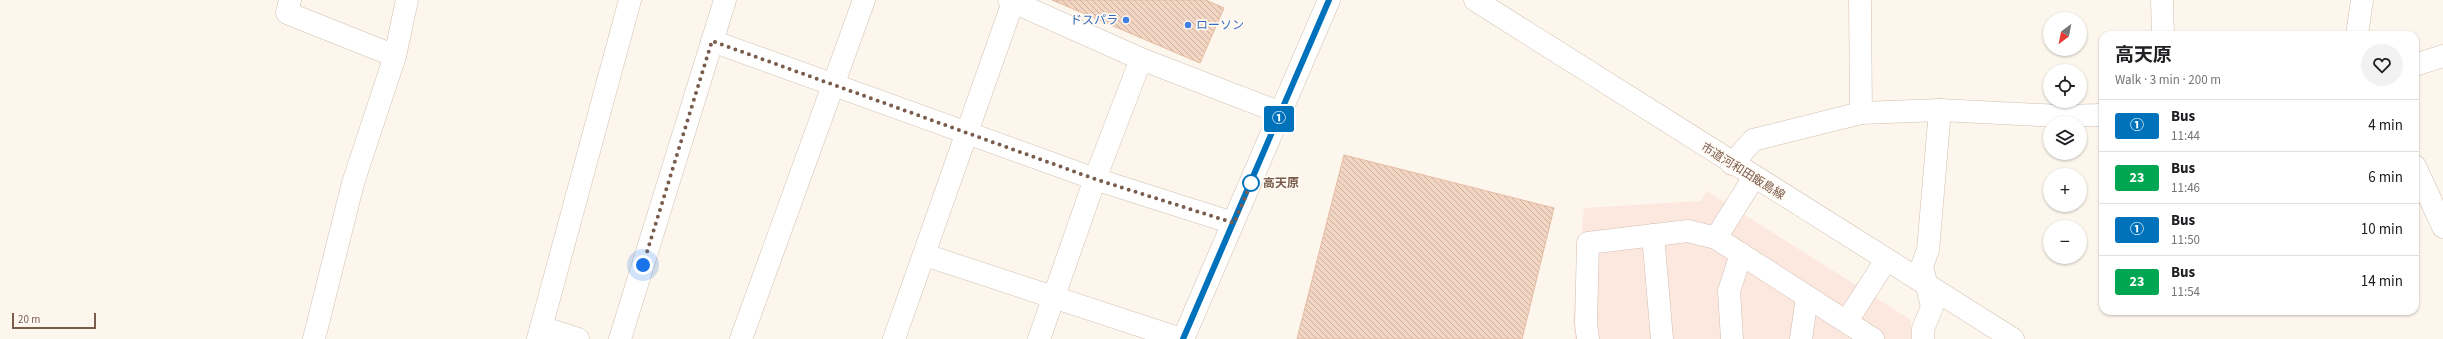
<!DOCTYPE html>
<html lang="en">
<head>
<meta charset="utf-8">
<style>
	body { margin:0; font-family:"Source Sans 3","Noto Sans JP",sans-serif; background:#f2f2f2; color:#202124; height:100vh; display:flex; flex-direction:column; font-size:15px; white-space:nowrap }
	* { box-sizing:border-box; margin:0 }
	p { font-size:13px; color:#757577 }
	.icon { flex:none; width:22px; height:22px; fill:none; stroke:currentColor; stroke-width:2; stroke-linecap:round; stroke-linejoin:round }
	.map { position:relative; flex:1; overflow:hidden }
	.side { position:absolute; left:2099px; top:31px; width:320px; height:284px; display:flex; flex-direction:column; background:#fff; border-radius:12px; box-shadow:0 1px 3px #0004 }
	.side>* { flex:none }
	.badge { padding:0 8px; border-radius:3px; font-size:14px; line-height:26px }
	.needle { width:26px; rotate:212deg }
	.controls { position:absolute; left:2043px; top:12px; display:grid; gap:8px }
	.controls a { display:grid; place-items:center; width:44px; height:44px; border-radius:50%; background:#fff; box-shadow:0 1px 3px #0004; font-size:20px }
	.scale { position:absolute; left:12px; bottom:10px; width:84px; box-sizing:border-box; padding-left:4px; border:2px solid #7a5c4d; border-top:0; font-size:11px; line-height:14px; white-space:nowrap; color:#7a5c4d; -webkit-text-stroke:3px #fffaf3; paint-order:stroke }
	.you { position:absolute; width:20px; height:20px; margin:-10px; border:3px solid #fff; border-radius:50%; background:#1a73e8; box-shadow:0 0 0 6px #1a73e833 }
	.map>.badge { position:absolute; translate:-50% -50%; box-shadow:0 0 0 2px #fff }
	.round { display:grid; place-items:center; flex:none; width:42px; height:42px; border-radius:21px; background:#f2f2f2 }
	.headline { display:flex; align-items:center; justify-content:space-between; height:68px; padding:0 16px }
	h1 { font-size:19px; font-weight:700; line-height:30px }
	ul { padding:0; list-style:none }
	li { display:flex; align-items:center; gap:12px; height:52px; padding:0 16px; border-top:1px solid #e0e0e0 }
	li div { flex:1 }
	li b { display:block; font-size:15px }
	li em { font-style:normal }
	li .badge { min-width:44px; font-weight:700; text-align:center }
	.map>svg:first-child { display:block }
</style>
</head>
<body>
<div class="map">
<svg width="2443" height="339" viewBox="0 0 2443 339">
	<defs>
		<pattern id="building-back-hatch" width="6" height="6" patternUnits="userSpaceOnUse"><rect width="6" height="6" fill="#f3d5c3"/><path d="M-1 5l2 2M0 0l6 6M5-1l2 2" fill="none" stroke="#cab0a1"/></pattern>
	</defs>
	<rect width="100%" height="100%" fill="#fdf6ec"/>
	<path fill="#fde8e0" d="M 1707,191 L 1911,320 L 1911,339 L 1575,339 L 1573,319 L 1584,208 L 1701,201 Z"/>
	<g fill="url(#building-back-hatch)" stroke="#e6bba3">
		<path d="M 1052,0 L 1206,0 L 1224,8 L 1200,63 Z"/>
		<path d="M 1344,155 L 1554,208 L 1522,339 L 1297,339 Z"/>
	</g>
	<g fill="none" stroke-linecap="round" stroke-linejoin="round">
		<g stroke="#d1beb0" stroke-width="23">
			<g id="minor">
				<path d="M 290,0 L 287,13 L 395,56 L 407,0"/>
				<path d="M 1009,0 L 1141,59 L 1281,113"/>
				<path d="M 1475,0 L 2013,339"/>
				<path d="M 1860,0 L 1861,113"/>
				<path d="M 2162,0 L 2163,35"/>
				<path d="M 2357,35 L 2362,0"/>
				<path d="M 712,41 L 1095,179 L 1233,223"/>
				<path d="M 2415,65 L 2443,56"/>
				<path d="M 1732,164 L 1753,140 L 1861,113 L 1940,110 L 2059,116 L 2103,115"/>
				<path d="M 2415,166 L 2443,227"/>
				<path d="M 1653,235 L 1662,339"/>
				<path d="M 1716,238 L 1754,177"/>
				<path d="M 925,255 L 1181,339"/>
				<path d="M 1847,321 L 1886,260"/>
				<path d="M 541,327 L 578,339"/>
				<path d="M 314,339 L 353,183 L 395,56"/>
				<path d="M 538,339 L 630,0"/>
				<path d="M 620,339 L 725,0"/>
				<path d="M 741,339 L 864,0"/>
				<path d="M 894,339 L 1013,2"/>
				<path d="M 1039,339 L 1095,179 L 1141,59"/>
				<path d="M 1183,339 L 1329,0"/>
				<path d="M 1588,339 L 1586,324 L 1588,243 L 1688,231 L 1716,238 L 1873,339"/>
				<path d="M 1732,339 L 1729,291 L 1741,254"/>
				<path d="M 1801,339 L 1807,297"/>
				<path d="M 1923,339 L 1923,329 L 1932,307 L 1922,266 L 1928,250 L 1940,110"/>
			</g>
		</g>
		<use href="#minor" stroke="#fff" stroke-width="22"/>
	</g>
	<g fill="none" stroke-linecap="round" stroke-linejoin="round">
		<g stroke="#fff" stroke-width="9">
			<path id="line" d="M 1183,339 L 1329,0"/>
		</g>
		<use href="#line" stroke="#0072bc" stroke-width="6"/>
		<path stroke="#7a5c4d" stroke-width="4" stroke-dasharray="0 7.2" d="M 643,265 L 712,41 L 1095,179 L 1234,223 L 1251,183"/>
	</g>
	<g fill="#3f7fe0" stroke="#fffaf3" stroke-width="1.5">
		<circle cx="1126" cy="20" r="4"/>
		<circle cx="1188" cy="25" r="4"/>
	</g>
	<circle fill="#fff" stroke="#0072bc" stroke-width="2" cx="1251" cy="183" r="8"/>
	<g text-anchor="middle" stroke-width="3.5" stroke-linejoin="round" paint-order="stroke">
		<g font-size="12" fill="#366cbe" stroke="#fffaf3" text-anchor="end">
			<text x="1118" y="24">ドスパラ</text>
			<text x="1196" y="29" text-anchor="start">ローソン</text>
		</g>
		<g font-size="12" fill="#7a5c4d" stroke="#fffaf3">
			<text transform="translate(1743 171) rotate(32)" y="4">市道河和田飯島線</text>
		</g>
		<g font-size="12" font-weight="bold" fill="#7a5c4d" stroke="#fffaf3" text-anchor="start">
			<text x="1263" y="187">高天原</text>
		</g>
	</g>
</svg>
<div class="controls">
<a><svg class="needle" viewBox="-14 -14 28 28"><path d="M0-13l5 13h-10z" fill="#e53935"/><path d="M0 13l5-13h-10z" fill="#757577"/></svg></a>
<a><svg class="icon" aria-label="locate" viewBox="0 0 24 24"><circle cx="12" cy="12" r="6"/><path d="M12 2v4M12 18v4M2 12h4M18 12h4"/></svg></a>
<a><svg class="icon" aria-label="layers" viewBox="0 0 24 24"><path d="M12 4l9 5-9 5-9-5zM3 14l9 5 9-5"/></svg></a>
<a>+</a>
<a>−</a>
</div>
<div class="scale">20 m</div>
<div class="you" style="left:643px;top:265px"></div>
<b class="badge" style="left:1279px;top:119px;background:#0072bc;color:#fff">①</b>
<section class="side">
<div class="headline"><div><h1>高天原</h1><p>Walk · 3 min · 200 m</p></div><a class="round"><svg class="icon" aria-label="heart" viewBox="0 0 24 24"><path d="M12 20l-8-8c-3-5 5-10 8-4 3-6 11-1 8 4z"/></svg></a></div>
<ul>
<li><span class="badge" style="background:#0072bc;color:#fff">①</span><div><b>Bus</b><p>11:44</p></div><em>4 min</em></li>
<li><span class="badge" style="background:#00a651;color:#fff">23</span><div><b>Bus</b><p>11:46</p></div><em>6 min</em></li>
<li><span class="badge" style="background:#0072bc;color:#fff">①</span><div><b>Bus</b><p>11:50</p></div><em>10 min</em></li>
<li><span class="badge" style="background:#00a651;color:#fff">23</span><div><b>Bus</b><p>11:54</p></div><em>14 min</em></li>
</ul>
</section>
</div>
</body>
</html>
